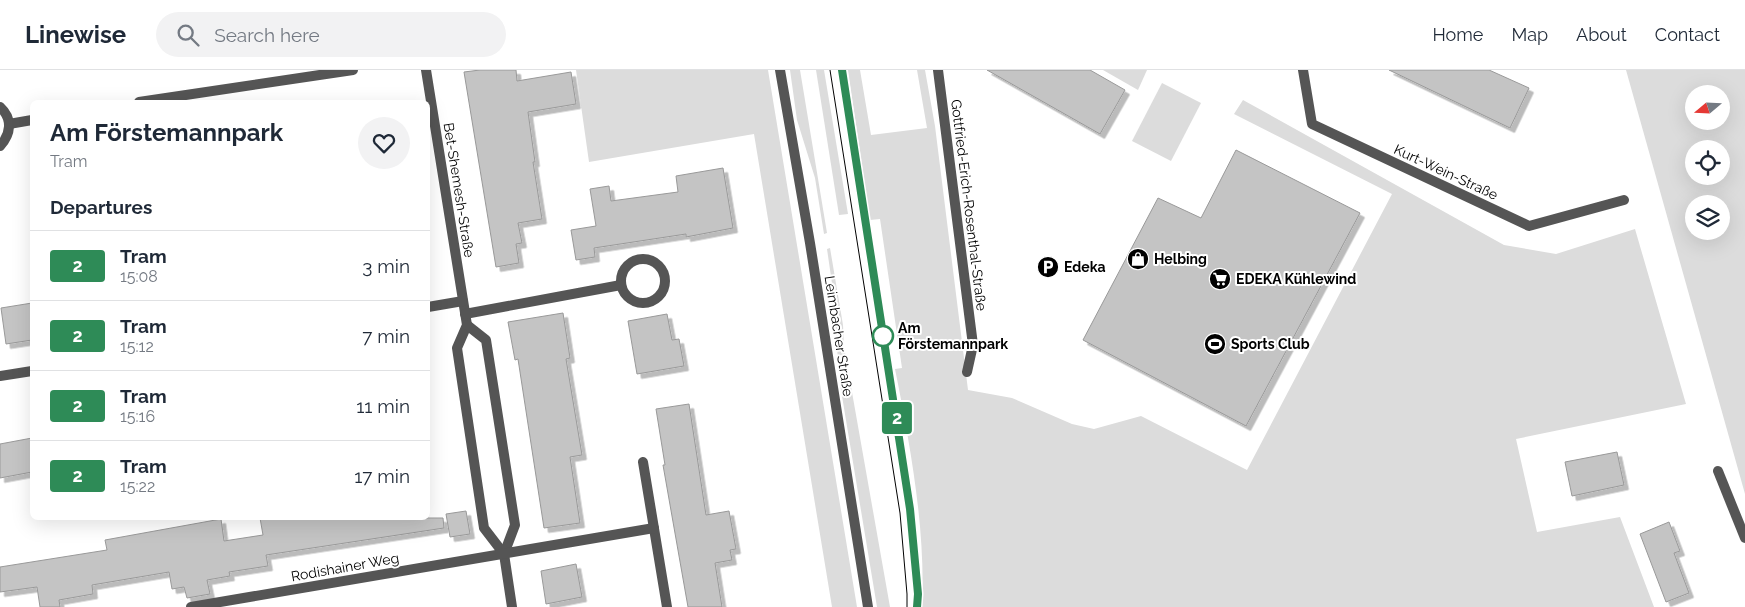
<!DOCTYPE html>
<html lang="en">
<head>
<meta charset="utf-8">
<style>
	body { margin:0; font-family:Raleway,sans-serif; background:#f2f2f3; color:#1f2937; height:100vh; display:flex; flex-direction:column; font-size:19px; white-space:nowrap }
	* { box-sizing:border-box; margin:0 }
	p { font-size:16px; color:#747a83 }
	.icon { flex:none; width:28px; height:28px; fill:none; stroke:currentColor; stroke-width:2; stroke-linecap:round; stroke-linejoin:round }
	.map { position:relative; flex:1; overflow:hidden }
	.sheet { position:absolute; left:30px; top:30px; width:400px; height:420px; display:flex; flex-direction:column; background:#fff; border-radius:8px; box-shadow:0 5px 20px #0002 }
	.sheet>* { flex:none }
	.badge { padding:0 10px; border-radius:4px; font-size:18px; line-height:32px }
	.needle { width:32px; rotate:251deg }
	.controls { position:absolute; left:1685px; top:15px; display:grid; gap:10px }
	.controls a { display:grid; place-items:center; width:45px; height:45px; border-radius:50%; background:#fff; box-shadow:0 5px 20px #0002; font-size:25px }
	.map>.badge { position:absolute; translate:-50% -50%; box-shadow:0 0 0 2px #fff }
	h2 { padding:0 20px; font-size:19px; line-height:45px }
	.round { display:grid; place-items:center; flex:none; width:52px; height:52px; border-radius:26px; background:#f2f2f3 }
	.head { display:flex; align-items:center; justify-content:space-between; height:85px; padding:0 20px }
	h1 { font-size:24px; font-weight:700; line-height:38px }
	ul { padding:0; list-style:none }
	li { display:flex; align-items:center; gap:15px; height:70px; padding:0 20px; border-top:1px solid #e0e1e3 }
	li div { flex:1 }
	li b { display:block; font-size:19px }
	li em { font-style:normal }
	li .badge { min-width:55px; font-weight:700; text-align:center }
	header { display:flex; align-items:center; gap:30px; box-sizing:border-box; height:70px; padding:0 25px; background:#fff; border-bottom:1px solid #e0e1e3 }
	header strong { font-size:24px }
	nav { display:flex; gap:28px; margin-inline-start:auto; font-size:18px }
	.search { width:350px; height:45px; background:#f2f2f3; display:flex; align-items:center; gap:12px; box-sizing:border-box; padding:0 18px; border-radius:28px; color:#747a83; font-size:19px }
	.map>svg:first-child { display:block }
</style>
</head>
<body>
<header>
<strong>Linewise</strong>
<div class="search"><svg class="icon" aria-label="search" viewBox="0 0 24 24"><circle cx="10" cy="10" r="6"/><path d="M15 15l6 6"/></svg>Search here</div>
<nav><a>Home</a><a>Map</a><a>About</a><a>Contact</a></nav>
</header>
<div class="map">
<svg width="1745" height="537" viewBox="0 0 1745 537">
	<defs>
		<filter id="shadow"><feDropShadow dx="4.5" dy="4.5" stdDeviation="0" flood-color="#0004"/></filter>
	</defs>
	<rect width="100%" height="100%" fill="#fff"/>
	<g fill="#dcdcdc" fill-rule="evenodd">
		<path d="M 576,0 L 768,0 L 857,537 L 832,537 L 754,64 L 589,92 Z"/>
		<path d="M 790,0 L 800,0 L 827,163 L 824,164 L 815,108 L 797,50 Z"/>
		<path d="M 816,0 L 824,0 L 848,144 L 839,145 Z"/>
		<path d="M 848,0 L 860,0 L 871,65 L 927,58 L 917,0 L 925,0 L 935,56 L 968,320 L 1012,328 L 1072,354 L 1094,359 L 1141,346 L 1247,400 L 1392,124 L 1234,44 L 1243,30 L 1504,175 L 1556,184 L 1635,159 L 1686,334 L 1516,369 L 1537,462 L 1620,447 L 1654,537 L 922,537 C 926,460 910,374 895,299 L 902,298 L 880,149 L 870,150 Z"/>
		<path d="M 1103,0 L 1147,0 L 1138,20 Z"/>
		<path d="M 1626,0 L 1745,0 L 1745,424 ZM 1694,24 L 1721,24 L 1721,51 L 1694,51 ZM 1694,79 L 1721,79 L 1721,106 L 1694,106 ZM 1694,134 L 1721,134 L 1721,161 L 1694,161 Z"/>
		<path d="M 1162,13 L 1201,33 L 1171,91 L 1132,71 Z"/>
		<path d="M 830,178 L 843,255 L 844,277 L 890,537 L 877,537 L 840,314 L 836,266 L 835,234 L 827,179 Z"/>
	</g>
	<g fill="#c4c4c4" stroke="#999" filter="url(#shadow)">
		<path d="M 480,0 L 516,0 L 517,11 L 571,2 L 576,34 L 528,42 L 535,92 L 533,92 L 542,149 L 518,153 L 522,173 L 516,174 L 519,193 L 496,197 L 464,2 Z"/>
		<path d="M 987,0 L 1090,0 L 1125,20 L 1100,64 Z"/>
		<path d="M 1389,0 L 1489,0 L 1529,18 L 1510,58 Z"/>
		<path d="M 1236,80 L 1360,143 L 1246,356 L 1083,270 L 1158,128 L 1201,148 Z"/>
		<path d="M 723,98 L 733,158 L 686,167 L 686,164 L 594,178 L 595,187 L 576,190 L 571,160 L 596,156 L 590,119 L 609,116 L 611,131 L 678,122 L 676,106 Z"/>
		<path d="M 32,233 L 32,270 L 6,274 L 1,238 Z"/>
		<path d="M 563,243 L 570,288 L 566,289 L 582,385 L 570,387 L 580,453 L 544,458 L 518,289 L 515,290 L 508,252 Z"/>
		<path d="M 667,244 L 672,270 L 679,269 L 684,296 L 637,304 L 628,251 Z"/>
		<path d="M 689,334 L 706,445 L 729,441 L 736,479 L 730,480 L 732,490 L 715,493 L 722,537 L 688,537 L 663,395 L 665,395 L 656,339 Z"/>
		<path d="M 32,368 L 32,402 L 0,408 L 0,374 Z"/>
		<path d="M 1617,382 L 1624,415 L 1572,426 L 1565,392 Z"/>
		<path d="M 466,441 L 470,464 L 450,467 L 446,444 Z"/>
		<path d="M 260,448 L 443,448 L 444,458 L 266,485 L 268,496 L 229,502 L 230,506 L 207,510 L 210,524 L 187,528 L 184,517 L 172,519 L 169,502 L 92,515 L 93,524 L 59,530 L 60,537 L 40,537 L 37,517 L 0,522 L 0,497 L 107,480 L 105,470 L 221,449 L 224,471 L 263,465 Z"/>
		<path d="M 1669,452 L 1680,481 L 1674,483 L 1689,523 L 1666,532 L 1640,464 Z"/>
		<path d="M 576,494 L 582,527 L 546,534 L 541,501 Z"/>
	</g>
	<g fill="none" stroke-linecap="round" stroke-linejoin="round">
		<g stroke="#555" stroke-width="10">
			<path d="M 426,0 L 467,255 L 457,278 L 484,458 L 504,484 L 512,537"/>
			<path d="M 938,0 L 973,275 L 967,302"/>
			<path d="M 1303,0 L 1312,54 L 1529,156 L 1624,130"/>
			<path d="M 139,32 L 353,0"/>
			<path d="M 0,37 C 13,49 11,64 0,76"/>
			<path d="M 9,54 L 32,50"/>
			<circle cx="643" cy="211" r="22"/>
			<path d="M 428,237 L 463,231"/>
			<path d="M 465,244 L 621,215"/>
			<path d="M 467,255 L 486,270 L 515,455 L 504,484"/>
			<path d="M 0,306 L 32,301"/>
			<path d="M 643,392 L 667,537"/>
			<path d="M 1718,401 L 1745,468"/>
			<path d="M 191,537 L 654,458"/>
		</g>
		<path stroke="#555" stroke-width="10" d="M 780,0 L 810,173 L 868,537"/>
		<g stroke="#000" stroke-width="1">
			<path d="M 830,0 L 900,443 L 907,524 L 907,537"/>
			<path d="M 842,0 L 910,439 L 917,524 L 917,537"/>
		</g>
	</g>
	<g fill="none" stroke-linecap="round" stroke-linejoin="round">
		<g stroke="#fff" stroke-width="11">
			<path id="line" d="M 842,0 L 910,439 L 918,524 L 917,537"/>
		</g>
		<use href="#line" stroke="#2e8b57" stroke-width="8"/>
	</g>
	<defs>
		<g id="shop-disc" transform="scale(1.125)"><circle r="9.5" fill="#000" stroke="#fff"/><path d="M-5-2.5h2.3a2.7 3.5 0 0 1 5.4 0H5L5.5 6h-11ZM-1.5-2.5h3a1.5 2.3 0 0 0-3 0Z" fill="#fff"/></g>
		<g id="parking-disc" transform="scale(1.125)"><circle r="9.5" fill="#000" stroke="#fff"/><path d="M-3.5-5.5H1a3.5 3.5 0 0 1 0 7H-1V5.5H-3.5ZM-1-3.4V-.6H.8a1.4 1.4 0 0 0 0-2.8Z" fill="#fff"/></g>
		<g id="supermarket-disc" transform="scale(1.125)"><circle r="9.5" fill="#000" stroke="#fff"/><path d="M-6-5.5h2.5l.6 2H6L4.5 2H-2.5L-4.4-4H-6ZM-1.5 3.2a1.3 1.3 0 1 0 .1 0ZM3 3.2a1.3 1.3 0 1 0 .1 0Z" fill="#fff"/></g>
		<g id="stadium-disc" transform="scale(1.125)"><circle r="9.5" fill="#000" stroke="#fff"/><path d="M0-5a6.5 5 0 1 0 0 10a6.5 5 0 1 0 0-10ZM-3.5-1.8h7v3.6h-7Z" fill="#fff"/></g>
	</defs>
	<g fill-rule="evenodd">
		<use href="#shop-disc" x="1138" y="189"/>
		<use href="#parking-disc" x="1048" y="197"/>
		<use href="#supermarket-disc" x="1220" y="209"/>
		<use href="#stadium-disc" x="1215" y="274"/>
	</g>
	<circle fill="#fff" stroke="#2e8b57" stroke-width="2.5" cx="883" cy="266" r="10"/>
	<g text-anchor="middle" stroke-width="4" stroke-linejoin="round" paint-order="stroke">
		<g font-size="14" fill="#000" stroke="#fff">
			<text transform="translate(1446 102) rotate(25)" y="5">Kurt-Wein-Straße</text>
			<text transform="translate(459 120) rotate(81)" y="5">Bet-Shemesh-Straße</text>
			<text transform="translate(969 135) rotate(83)" y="5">Gottfried-Erich-Rosenthal-Straße</text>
			<text transform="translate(839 266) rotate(81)" y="5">Leimbacher Straße</text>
			<text transform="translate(345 497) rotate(-10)" y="5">Rodishainer Weg</text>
		</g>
		<g font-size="14" font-weight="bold" fill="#000" stroke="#fff" text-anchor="start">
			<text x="1154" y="194">Helbing</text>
			<text x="1064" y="202">Edeka</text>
			<text x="1236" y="214">EDEKA Kühlewind</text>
			<text x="1231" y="279">Sports Club</text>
		</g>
		<g font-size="14" font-weight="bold" fill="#000" stroke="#fff" text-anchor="start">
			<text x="898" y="263">Am<tspan x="898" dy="16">Förstemannpark</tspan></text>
		</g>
	</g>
</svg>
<div class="controls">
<a><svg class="needle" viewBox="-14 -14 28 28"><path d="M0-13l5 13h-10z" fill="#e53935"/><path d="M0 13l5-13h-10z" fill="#747a83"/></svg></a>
<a><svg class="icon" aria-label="locate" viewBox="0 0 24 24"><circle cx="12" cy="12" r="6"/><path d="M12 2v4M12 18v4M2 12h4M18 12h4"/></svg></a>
<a><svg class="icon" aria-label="layers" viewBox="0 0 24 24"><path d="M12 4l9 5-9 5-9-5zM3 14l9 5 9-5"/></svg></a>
</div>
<b class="badge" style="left:897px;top:348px;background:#2e8b57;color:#fff">2</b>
<section class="sheet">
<div class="head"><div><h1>Am Förstemannpark</h1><p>Tram</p></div><a class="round"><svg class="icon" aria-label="heart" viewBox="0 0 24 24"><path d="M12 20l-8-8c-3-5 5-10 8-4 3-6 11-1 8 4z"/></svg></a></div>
<h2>Departures</h2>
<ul>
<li><span class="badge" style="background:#2e8b57;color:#fff">2</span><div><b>Tram</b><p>15:08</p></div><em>3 min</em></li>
<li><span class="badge" style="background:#2e8b57;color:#fff">2</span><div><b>Tram</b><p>15:12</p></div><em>7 min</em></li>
<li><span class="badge" style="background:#2e8b57;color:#fff">2</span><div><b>Tram</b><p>15:16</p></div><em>11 min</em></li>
<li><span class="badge" style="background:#2e8b57;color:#fff">2</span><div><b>Tram</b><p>15:22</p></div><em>17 min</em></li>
</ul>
</section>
</div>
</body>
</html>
